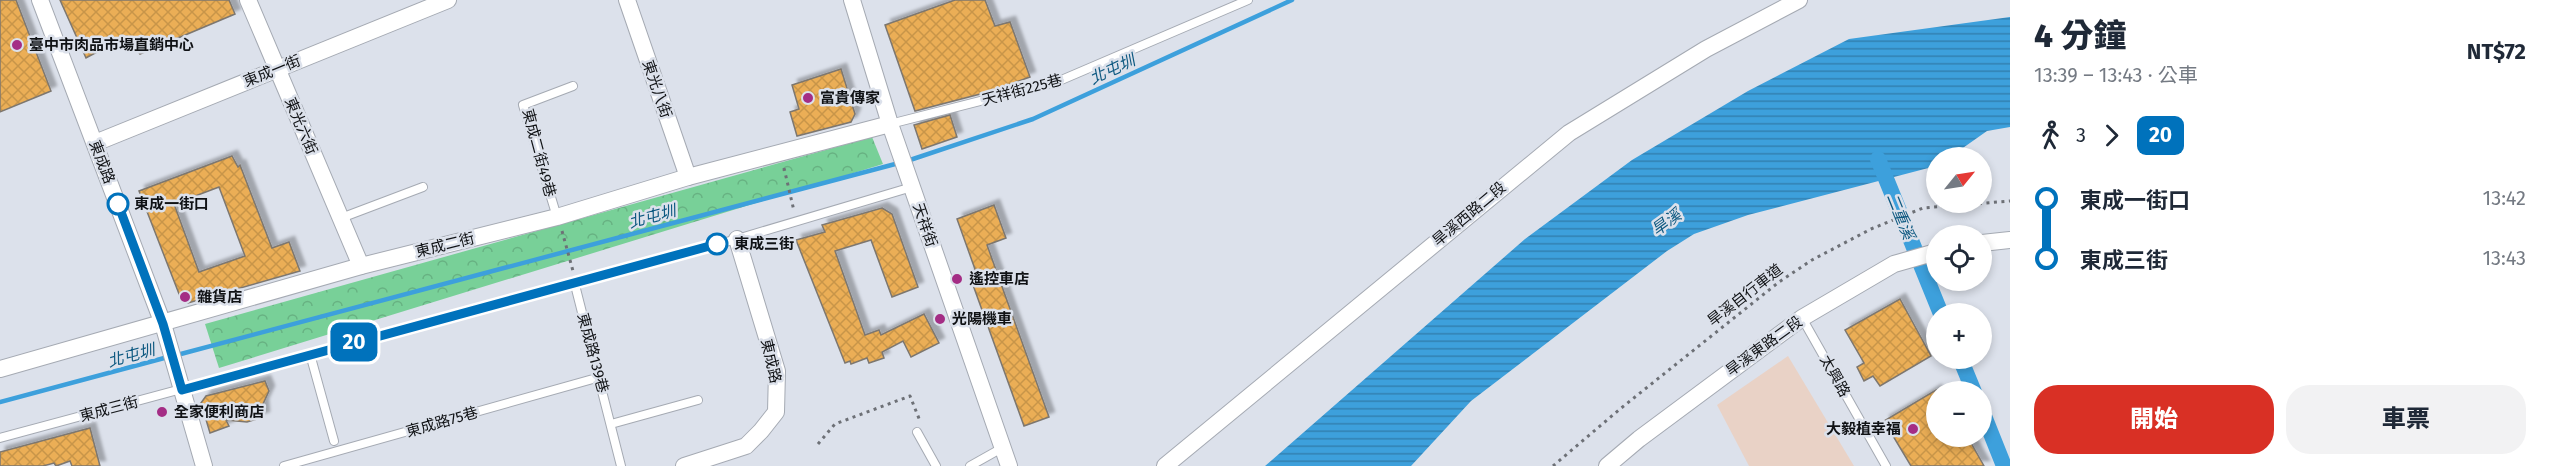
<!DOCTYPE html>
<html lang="zh-TW">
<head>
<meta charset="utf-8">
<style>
	body { margin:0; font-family:"Fira Sans","Noto Sans TC",sans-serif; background:#f2f2f3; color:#1f2937; height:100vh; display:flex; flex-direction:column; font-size:22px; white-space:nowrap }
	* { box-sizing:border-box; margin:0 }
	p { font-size:20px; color:#747a83 }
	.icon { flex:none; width:33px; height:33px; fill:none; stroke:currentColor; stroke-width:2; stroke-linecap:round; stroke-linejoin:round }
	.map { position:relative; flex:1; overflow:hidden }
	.sheet { display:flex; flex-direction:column; background:#fff; width:540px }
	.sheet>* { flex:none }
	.badge { padding:0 12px; border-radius:9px; font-size:21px; line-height:39px }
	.needle { width:39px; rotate:60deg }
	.controls { position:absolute; left:1926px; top:147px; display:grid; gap:12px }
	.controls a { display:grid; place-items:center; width:66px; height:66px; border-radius:50%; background:#fff; box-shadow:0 3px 9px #0003; font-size:30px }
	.map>.badge { position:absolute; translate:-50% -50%; box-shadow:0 0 0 3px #fff }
	.legs { display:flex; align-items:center; gap:9px; height:66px; padding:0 24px; font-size:20px }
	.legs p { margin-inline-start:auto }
	.summary { display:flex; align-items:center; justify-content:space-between; height:102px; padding:0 24px }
	h1 { font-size:33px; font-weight:800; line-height:45px }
	.button { display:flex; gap:12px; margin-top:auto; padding:12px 24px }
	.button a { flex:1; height:69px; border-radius:24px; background:#d93025; color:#fff; font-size:24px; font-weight:800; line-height:69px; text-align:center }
	.button a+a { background:#f2f2f3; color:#1f2937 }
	ul { padding:0 24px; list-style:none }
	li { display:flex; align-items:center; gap:21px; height:60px; font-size:22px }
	li i { display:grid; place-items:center; width:9px; height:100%; margin:0 8px; background:currentColor }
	li i::after { content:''; width:15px; height:15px; margin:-8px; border:4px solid; border-radius:50%; background:#fff }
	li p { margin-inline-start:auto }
	li:first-child i { background:linear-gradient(#0000 50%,currentColor 0) }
	li:last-child i { background:linear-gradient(currentColor 50%,#0000 0) }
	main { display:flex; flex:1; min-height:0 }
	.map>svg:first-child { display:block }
</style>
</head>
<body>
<main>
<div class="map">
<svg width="2010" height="466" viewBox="0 0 2010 466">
	<defs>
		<pattern id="park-crowns" width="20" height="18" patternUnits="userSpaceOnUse" patternTransform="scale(1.5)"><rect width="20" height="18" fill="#78d098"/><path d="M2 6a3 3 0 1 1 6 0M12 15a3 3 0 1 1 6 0" fill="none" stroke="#67b282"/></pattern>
		<pattern id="water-rules" width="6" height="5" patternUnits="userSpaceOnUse" patternTransform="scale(1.5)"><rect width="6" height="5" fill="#3da0dc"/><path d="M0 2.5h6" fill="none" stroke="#3281b1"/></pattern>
		<pattern id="building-cross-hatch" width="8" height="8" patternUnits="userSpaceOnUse" patternTransform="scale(1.5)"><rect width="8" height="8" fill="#ebae56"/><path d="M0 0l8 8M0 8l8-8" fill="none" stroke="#c8954a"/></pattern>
		<filter id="shadow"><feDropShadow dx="5.5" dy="-5.5" stdDeviation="1.5" flood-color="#0004"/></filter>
	</defs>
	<rect width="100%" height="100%" fill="#dce1eb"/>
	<path fill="#e9d2c6" d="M 1788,356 L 1854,466 L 1749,466 L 1717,405 Z"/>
	<path fill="url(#park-crowns)" d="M 872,137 L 883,164 L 219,368 L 205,324 Z"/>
	<path fill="url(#water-rules)" d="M 2010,17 L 2010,127 L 1987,131 L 1950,157 L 1936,158 L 1936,166 L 1748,215 L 1694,234 L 1667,251 L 1471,401 L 1411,466 L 1265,466 L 1525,239 L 1632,160 L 1748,91 L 1849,39 Z"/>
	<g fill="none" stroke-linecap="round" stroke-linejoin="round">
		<g stroke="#3da0dc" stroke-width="4.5">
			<path d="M 907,161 L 1033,119 L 1292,0"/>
			<path d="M 177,355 L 899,163"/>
			<path d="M 0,402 L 168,357"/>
		</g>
		<g stroke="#3da0dc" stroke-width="16">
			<path d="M 1878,159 L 1941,314"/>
			<path d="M 1960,358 L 1974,392"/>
			<path d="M 1982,411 L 2004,466"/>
		</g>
	</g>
	<g fill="url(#building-cross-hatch)" stroke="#7d776f" stroke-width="1.5" fill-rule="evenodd" filter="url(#shadow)">
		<path d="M 0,0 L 16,0 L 51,91 L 0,112 Z"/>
		<path d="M 60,0 L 229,0 L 235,14 L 140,54 L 127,36 L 86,58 Z"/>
		<path d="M 955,0 L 985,0 L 995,26 L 1010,22 L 1030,77 L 988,92 L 915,111 L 885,25 Z"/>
		<path d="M 841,69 L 855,114 L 851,122 L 797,136 L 790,112 L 799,109 L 792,85 Z"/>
		<path d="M 950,115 L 957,137 L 922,149 L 914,125 Z"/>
		<path d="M 232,156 L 238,167 L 240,165 L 272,248 L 289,242 L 300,271 L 188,303 L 181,299 L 139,191 ZM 219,187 L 245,256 L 199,272 L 174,204 Z"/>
		<path d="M 994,205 L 1006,238 L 987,245 L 1049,417 L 1024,426 L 969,274 L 976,272 L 957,219 Z"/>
		<path d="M 882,208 L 892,214 L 918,287 L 892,297 L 871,240 L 835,251 L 865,335 L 879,330 L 881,335 L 924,314 L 939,343 L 911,357 L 903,341 L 882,352 L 884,358 L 869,363 L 867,358 L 851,364 L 850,361 L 845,363 L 796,240 L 825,232 L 822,225 Z"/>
		<path d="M 1900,299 L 1931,356 L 1880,386 L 1873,376 L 1864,381 L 1857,367 L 1864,363 L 1845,330 Z"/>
		<path d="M 265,381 L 269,391 L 263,404 L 264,417 L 247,422 L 226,420 L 229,426 L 210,433 L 201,403 L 206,396 Z"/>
		<path d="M 1936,390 L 1936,436 L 1967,436 L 1984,466 L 1911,466 L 1884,421 Z"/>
		<path d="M 90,428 L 100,466 L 72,466 L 70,461 L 56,466 L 54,463 L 43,466 L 0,466 L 0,452 Z"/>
	</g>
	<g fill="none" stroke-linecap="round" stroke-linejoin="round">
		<g stroke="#a5aab3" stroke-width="10">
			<g id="lane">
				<path d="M 890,124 L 1059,81 L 1248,0"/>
				<path d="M 557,217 L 523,105 L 573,86"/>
				<path d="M 341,218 L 423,187"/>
				<path d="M 574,281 L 621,466"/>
				<path d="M 1802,318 L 1886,466"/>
				<path d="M 310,354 L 334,441"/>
				<path d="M 611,424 L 698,400"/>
				<path d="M 917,432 L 936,466"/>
				<path d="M 0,438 L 737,239 L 912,187"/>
				<path d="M 284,466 L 600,377"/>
				<path d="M 970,466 L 1002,448"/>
			</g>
		</g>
		<g stroke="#a5aab3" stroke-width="18">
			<g id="street">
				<path d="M 40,0 L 163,324 L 204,466"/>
				<path d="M 248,0 L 361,266"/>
				<path d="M 627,0 L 688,177"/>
				<path d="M 852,0 L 890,124 L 1009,466"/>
				<path d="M 95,143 L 448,0"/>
				<path d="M 1982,243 L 2010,240"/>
				<path d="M 0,369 L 361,266 L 557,217 L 688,177 L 890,124"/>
				<path d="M 684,466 L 746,446 L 761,431 L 776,412 L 777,371 L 737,239"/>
				<path d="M 1165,466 L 1569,133 L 1706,49 L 1799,0"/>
				<path d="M 1607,466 L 1639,439 L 1802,318 L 1894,264 L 1936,252"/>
			</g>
		</g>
		<g stroke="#6d7076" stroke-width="3" stroke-dasharray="3 4.5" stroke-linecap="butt">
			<path d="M 784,168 L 794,211"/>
			<path d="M 562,231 L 573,271"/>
			<path d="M 818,444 L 835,424 L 910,396 L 920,421"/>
			<path d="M 1553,466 L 1620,409 L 1779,282 L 1812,260 L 1871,229 L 1923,208 L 2010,201"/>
		</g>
		<use href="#lane" stroke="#fff" stroke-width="8"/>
		<use href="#street" stroke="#fff" stroke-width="16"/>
	</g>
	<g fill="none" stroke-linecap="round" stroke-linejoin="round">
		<g stroke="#fff" stroke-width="14">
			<path id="line-1" d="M 118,204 L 163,324 L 182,390 L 717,244"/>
		</g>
		<use href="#line-1" stroke="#0072bc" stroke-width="9"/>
	</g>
	<g fill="#a42d85" stroke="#dce1eb" stroke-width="2">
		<circle cx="17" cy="45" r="6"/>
		<circle cx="808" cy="98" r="6"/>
		<circle cx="957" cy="279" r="6"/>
		<circle cx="185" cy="297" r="6"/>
		<circle cx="940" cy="319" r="6"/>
		<circle cx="162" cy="412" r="6"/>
		<circle cx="1913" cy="429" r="6"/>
	</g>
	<g fill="#fff" stroke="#0072bc" stroke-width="3">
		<circle cx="118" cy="204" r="10"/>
		<circle cx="717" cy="244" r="10"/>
	</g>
	<g text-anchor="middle" stroke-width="5" stroke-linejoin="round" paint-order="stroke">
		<g font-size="15" font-weight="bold" fill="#101215" stroke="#dce1eb" text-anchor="start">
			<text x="29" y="50">臺中市肉品市場直銷中心</text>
			<text x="820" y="103">富貴傳家</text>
			<text x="969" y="284">遙控車店</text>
			<text x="197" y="302">雜貨店</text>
			<text x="952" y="324">光陽機車</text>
			<text x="174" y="417">全家便利商店</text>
			<text x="1901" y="434" text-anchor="end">大毅植幸福</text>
		</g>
		<g font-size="15" fill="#101215" stroke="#dce1eb">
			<text transform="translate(272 71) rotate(-22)" y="5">東成一街</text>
			<text transform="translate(657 89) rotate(71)" y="5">東光八街</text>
			<text transform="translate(1022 90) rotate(-15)" y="5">天祥街225巷</text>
			<text transform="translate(301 126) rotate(67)" y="5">東光六街</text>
			<text transform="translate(539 153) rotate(75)" y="5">東成二街49巷</text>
			<text transform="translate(102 162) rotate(69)" y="5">東成路</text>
			<text transform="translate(1469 214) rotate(-40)" y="5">旱溪西路二段</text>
			<text transform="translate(925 225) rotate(71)" y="5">天祥街</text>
			<text transform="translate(445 245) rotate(-14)" y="5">東成二街</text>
			<text transform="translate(1745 295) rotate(-38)" y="5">旱溪自行車道</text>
			<text transform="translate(1764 346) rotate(-36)" y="5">旱溪東路二段</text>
			<text transform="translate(593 353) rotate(75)" y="5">東成路139巷</text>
			<text transform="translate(771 361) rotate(77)" y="5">東成路</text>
			<text transform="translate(1835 376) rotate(61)" y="5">太興路</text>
			<text transform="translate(109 409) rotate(-15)" y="5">東成三街</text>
			<text transform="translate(442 422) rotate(-16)" y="5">東成路75巷</text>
		</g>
		<g font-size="15" font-weight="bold" fill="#101215" stroke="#dce1eb" text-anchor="start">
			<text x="134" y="209">東成一街口</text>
			<text x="734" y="249">東成三街</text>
		</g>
		<g font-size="16" font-style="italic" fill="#0e5981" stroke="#dce1eb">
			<text transform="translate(1112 69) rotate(-25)" y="6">北屯圳</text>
			<text transform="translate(652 216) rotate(-15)" y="6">北屯圳</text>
			<text transform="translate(1901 216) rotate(68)" y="6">二重溪</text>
			<text transform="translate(1666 222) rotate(-36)" y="6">旱溪</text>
			<text transform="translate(131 355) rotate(-15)" y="6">北屯圳</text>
		</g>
	</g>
</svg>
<div class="controls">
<a><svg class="needle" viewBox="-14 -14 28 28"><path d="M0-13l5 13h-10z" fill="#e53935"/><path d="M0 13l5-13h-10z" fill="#747a83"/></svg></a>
<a><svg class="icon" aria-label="locate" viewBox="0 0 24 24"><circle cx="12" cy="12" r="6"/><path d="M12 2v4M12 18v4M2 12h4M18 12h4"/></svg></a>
<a>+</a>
<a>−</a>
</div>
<b class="badge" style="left:354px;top:342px;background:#0072bc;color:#fff">20</b>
</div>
<section class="sheet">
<div class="summary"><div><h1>4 分鐘</h1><p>13:39 – 13:43 · 公車</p></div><b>NT$72</b></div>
<div class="legs"><svg class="icon" aria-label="walk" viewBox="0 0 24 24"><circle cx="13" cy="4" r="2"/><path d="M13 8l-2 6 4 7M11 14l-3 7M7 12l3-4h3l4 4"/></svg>3<svg class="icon" aria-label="forward" viewBox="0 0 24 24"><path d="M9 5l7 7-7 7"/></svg><b class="badge" style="background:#0072bc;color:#fff">20</b></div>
<ul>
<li><i style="color:#0072bc"></i><b>東成一街口</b><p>13:42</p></li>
<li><i style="color:#0072bc"></i><b>東成三街</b><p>13:43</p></li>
</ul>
<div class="button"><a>開始</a><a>車票</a></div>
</section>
</main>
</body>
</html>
